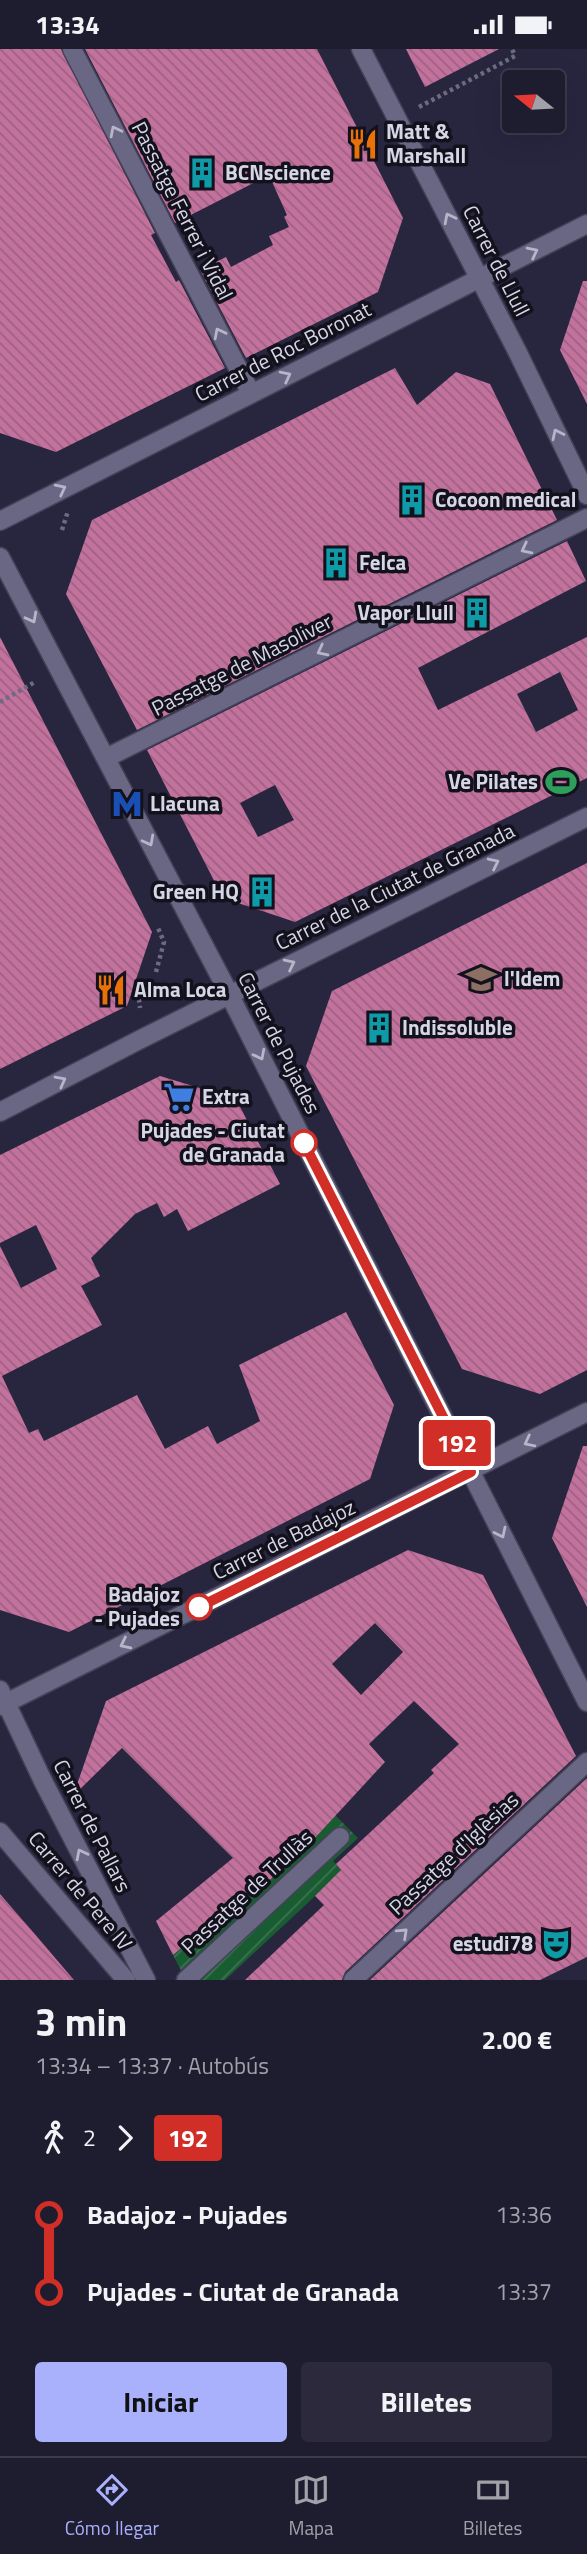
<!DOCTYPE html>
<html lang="es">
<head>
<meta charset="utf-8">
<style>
	body { margin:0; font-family:"Titillium Web",sans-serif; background:#2b293b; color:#f1f3f6; height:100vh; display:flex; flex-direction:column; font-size:26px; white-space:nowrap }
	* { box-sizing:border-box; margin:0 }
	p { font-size:23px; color:#a1a1aa }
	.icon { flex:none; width:38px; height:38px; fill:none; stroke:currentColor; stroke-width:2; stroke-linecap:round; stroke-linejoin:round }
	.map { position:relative; height:1931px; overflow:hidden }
	.panel { display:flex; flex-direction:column; background:#1e1c2f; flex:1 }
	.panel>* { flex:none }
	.badge { padding:0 14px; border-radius:5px; font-size:24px; line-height:46px }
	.needle { width:46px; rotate:288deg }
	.buttons { position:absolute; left:502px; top:21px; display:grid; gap:14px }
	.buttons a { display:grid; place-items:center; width:63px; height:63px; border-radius:7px; background:#1e1c2f; box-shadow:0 7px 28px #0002,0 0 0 2px #3c3a4b; font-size:35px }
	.map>.badge { position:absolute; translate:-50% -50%; box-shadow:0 0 0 4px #fff }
	.legs { display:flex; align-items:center; gap:10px; height:77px; padding:0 35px; font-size:23px }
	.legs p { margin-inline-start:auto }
	.overview { display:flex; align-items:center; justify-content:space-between; height:119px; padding:0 35px }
	h1 { font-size:38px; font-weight:700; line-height:52px }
	.cta { display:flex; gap:14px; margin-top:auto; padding:14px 35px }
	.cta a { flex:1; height:80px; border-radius:7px; background:#a9b0fc; color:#111; font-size:28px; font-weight:700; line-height:80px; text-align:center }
	.cta a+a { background:#2b293b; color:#f1f3f6 }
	ul { padding:0 35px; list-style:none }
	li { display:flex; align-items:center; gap:24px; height:77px; font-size:26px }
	li i { display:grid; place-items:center; width:10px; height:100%; margin:0 9px; background:currentColor }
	li i::after { content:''; width:18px; height:18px; margin:-9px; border:5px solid; border-radius:50%; background:#1e1c2f }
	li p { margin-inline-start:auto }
	li:first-child i { background:linear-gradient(#0000 50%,currentColor 0) }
	li:last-child i { background:linear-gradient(currentColor 50%,#0000 0) }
	.status { display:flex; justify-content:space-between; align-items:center; height:49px; padding:0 35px; background:#1e1c2f; direction:ltr }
	.status svg { height:19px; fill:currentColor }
	.menu { display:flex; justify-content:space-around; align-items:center; height:98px; border-top:2px solid #3c3a4b; background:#1e1c2f; font-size:19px; color:#a1a1aa }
	.menu a { display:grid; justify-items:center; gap:4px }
	.menu .selected { color:#a9b0fc }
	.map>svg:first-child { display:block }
</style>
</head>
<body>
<div class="status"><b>13:34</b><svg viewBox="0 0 49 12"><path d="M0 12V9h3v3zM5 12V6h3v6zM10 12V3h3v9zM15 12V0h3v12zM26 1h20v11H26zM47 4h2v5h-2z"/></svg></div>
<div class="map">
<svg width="587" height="1931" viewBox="0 0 587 1931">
	<defs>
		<pattern id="garden-furrows" width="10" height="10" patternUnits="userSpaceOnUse" patternTransform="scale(1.75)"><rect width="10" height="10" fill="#1a5c32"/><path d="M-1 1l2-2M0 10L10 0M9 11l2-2" fill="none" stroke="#3b7350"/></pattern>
		<pattern id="building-back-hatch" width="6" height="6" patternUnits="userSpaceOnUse" patternTransform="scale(1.75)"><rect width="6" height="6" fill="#c3719d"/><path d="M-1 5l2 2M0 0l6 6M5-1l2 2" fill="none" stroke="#9c6283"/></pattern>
	</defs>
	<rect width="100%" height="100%" fill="#28263f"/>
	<path fill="url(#garden-furrows)" d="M 335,1766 L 358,1789 L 333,1812 L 342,1822 L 225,1931 L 186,1931 L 173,1906 L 259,1834 L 263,1837 Z"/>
	<g fill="url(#building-back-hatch)" fill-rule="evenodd">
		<path d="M 0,0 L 61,0 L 155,184 L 151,186 L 176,233 L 179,231 L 225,319 L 56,403 L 0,384 Z"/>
		<path d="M 85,0 L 317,0 L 403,169 L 378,243 L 246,309 L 200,221 L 226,208 L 231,218 L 273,196 L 269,187 L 289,178 L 284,168 L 287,166 L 269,126 L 175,174 Z"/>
		<path d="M 406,0 L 499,0 L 425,38 Z"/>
		<path d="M 583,232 L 587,232 L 587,355 L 560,301 Z"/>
		<path d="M 395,319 L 417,356 L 456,323 L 490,335 L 557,471 L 137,681 L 66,545 L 92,471 Z"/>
		<path d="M 567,492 L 586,532 L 418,619 L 438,661 L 587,588 L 587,729 L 295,873 L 223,849 L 147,701 ZM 560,623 L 578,661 L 536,683 L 517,645 ZM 275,736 L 294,771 L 258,788 L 240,754 Z"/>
		<path d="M 0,588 L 152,883 L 127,957 L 0,1020 Z"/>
		<path d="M 587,814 L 587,1321 L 540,1345 L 462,1320 L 306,1017 L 332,942 Z"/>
		<path d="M 160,1027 L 236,1050 L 280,1135 L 188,1182 L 177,1160 L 164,1168 L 157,1154 L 135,1165 L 91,1209 L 100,1227 L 81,1237 L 102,1276 L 2,1327 L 29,1384 L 38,1380 L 44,1392 L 137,1346 L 165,1400 L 208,1377 L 217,1395 L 260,1372 L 239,1316 L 346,1263 L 394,1356 L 370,1430 L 69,1583 L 0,1561 L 0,1197 L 21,1239 L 57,1220 L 36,1176 L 0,1194 L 0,1106 Z"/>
		<path d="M 583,1397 L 587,1397 L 587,1558 L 552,1489 Z"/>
		<path d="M 408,1501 L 483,1526 L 576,1707 L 345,1923 L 342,1931 L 245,1931 L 324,1856 L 315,1847 L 341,1821 L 336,1815 L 434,1724 L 431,1721 L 459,1695 L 414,1652 L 369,1695 L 385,1713 L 313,1791 L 262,1838 L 259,1834 L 173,1906 L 156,1872 L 233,1809 L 122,1699 L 73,1747 L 106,1652 ZM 375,1574 L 403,1603 L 361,1646 L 332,1615 Z"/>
		<path d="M 587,1729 L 587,1908 L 540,1931 L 370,1931 Z"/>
		<path d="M 0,1845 L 33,1883 L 74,1931 L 0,1931 Z"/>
	</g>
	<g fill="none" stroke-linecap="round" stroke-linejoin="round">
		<g stroke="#444257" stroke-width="21">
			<path id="pedestrian" d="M 186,1931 L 340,1788"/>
		</g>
		<g stroke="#444257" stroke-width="21">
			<g id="minor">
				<path d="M 72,0 L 251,344"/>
				<path d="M 0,472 L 587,175"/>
				<path d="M 0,508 L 222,931 L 587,1653"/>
				<path d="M 106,709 L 587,469"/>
				<path d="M 0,1063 L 141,990 L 587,768"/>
				<path d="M 0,1783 L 126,1931"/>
				<path d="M 353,1931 L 587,1713"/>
			</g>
		</g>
		<g stroke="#444257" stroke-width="21">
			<g id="tertiary">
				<path d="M 361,0 L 518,304 L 587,446"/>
				<path d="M 0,1657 L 587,1363"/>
			</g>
		</g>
		<g stroke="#444257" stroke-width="21">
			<path id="secondary" d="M 0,1641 L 43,1732 L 146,1931"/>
		</g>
		<g stroke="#6c6b81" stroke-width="4.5" stroke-dasharray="3.5 3.5" stroke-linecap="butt">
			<path d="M 419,58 L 515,7 L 512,0"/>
			<path d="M 62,481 L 68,462"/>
			<path d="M 0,653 L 35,633"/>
			<path d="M 156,923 L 164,893 L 158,879"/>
			<path d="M 138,943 L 140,959"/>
		</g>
		<use href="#pedestrian" stroke="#696784" stroke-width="18"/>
		<use href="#minor" stroke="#696784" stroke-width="18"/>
		<use href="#tertiary" stroke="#696784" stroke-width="18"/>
		<use href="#secondary" stroke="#696784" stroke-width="18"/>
	</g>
	<defs><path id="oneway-chevron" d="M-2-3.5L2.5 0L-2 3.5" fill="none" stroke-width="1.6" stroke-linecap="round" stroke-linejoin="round" transform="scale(1.75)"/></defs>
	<g stroke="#b6b5c9">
		<use href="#oneway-chevron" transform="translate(115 82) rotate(-117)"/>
		<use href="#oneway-chevron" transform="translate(449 169) rotate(-117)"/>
		<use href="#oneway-chevron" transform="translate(533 203) rotate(-27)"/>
		<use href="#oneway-chevron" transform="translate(219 284) rotate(-117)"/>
		<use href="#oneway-chevron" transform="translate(286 327) rotate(-27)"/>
		<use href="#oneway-chevron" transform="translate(557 385) rotate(-116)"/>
		<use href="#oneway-chevron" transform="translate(61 440) rotate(-27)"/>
		<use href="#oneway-chevron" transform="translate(526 500) rotate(153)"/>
		<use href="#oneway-chevron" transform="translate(32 569) rotate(62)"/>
		<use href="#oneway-chevron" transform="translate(322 602) rotate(153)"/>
		<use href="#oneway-chevron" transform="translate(149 792) rotate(62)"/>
		<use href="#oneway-chevron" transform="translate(494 814) rotate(-26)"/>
		<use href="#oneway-chevron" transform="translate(290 915) rotate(-26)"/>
		<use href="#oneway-chevron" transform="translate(260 1006) rotate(63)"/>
		<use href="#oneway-chevron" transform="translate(61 1032) rotate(-28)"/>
		<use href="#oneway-chevron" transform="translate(529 1393) rotate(153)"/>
		<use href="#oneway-chevron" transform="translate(501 1484) rotate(64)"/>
		<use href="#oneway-chevron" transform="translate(125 1595) rotate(154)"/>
		<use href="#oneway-chevron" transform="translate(81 1805) rotate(-117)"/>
		<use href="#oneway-chevron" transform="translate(403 1884) rotate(-43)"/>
	</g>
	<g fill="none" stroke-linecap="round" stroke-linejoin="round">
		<g stroke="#fff" stroke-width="16">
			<path id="line-1" d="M 199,1558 L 471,1423 L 304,1094"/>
		</g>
		<use href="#line-1" stroke="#d02e26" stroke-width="10"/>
	</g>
	<defs>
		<g id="restaurant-bare" transform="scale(2.415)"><path d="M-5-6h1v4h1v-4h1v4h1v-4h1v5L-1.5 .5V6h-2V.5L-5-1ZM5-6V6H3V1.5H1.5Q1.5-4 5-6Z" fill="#e8710a" stroke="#12111c" stroke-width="2.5" paint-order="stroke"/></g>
		<g id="building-bare" transform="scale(2.415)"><path d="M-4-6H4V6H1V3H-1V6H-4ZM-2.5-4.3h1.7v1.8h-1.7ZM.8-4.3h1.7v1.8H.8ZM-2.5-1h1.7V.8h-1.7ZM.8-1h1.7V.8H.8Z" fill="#0f9aa8" stroke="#12111c" stroke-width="2.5" paint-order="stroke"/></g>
		<g id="stadium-bare" transform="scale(2.415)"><path d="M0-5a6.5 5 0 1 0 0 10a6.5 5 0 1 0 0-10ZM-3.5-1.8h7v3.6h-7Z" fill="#2e9e5b" stroke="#12111c" stroke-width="2.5" paint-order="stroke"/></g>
		<g id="metro-bare" transform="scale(2.415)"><path d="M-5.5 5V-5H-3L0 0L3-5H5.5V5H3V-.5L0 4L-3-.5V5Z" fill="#1a4fb4" stroke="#12111c" stroke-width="2.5" paint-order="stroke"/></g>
		<g id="university-bare" transform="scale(2.415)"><path d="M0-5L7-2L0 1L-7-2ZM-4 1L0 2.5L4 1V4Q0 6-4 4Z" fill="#8d6e63" stroke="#12111c" stroke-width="2.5" paint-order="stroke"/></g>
		<g id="supermarket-bare" transform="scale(2.415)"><path d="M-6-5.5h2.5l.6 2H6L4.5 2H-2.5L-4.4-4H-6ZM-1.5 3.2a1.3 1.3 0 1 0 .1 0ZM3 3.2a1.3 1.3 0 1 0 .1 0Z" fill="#3f7fe0" stroke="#12111c" stroke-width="2.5" paint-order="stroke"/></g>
		<g id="theatre-bare" transform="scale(2.415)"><path d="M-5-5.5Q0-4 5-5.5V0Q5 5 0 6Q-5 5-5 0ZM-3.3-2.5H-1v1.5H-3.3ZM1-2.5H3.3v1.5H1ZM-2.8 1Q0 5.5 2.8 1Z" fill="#0f9aa8" stroke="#12111c" stroke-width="2.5" paint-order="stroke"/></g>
	</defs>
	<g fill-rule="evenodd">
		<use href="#restaurant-bare" x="363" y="95"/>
		<use href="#building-bare" x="202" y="124"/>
		<use href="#building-bare" x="412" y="451"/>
		<use href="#building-bare" x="336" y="514"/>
		<use href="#building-bare" x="477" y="564"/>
		<use href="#stadium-bare" x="561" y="733"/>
		<use href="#metro-bare" x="127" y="755"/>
		<use href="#building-bare" x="262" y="843"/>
		<use href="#university-bare" x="481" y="930"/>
		<use href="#restaurant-bare" x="111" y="941"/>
		<use href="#building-bare" x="379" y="979"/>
		<use href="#supermarket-bare" x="179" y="1048"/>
		<use href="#theatre-bare" x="556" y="1895"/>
	</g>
	<g fill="#fff" stroke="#d02e26" stroke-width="3.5">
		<circle cx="304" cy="1094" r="12"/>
		<circle cx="199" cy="1558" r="12"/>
	</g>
	<g text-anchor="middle" stroke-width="7" stroke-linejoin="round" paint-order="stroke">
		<g font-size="21" font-weight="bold" fill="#d7d6e7" stroke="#12111c" text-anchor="start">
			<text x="386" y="90">Matt &amp;<tspan x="386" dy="24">Marshall</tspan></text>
			<text x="225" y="131">BCNscience</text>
			<text x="435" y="458">Cocoon medical</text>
			<text x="359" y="521">Felca</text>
			<text x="454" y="571" text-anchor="end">Vapor Llull</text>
			<text x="538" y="740" text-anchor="end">Ve Pilates</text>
			<text x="150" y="762">Llacuna</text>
			<text x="239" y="850" text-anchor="end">Green HQ</text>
			<text x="504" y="937">l'Idem</text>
			<text x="134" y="948">Alma Loca</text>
			<text x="402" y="986">Indissoluble</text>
			<text x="202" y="1055">Extra</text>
			<text x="533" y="1902" text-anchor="end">estudi78</text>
		</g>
		<g font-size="21" fill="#d7d6e7" stroke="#12111c">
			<text transform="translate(182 162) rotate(63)" y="7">Passatge Ferrer i Vidal</text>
			<text transform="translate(496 212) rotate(63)" y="7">Carrer de Llull</text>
			<text transform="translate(283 303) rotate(-27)" y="7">Carrer de Roc Boronat</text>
			<text transform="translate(242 616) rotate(-27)" y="7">Passatge de Masoliver</text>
			<text transform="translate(395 838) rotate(-26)" y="7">Carrer de la Ciutat de Granada</text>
			<text transform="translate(279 994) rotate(63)" y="7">Carrer de Pujades</text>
			<text transform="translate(284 1491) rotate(-26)" y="7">Carrer de Badajoz</text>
			<text transform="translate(92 1777) rotate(63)" y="7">Carrer de Pallars</text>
			<text transform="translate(454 1805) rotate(-43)" y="7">Passatge d'Iglèsias</text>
			<text transform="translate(80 1842) rotate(50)" y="7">Carrer de Pere IV</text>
			<text transform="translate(247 1843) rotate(-43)" y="7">Passatge de Trullàs</text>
		</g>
		<g font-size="21" font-weight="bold" fill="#d7d6e7" stroke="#12111c" text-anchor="end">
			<text x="285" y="1089">Pujades - Ciutat<tspan x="285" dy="24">de Granada</tspan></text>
			<text x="180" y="1553">Badajoz<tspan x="180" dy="24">- Pujades</tspan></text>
		</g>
	</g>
</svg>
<div class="buttons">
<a><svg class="needle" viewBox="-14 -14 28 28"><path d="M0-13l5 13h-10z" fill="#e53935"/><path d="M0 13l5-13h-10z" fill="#a1a1aa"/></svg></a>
</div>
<b class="badge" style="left:457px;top:1394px;background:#d02e26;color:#fff">192</b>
</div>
<section class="panel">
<div class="overview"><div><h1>3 min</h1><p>13:34 – 13:37 · Autobús</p></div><b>2.00 €</b></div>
<div class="legs"><svg class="icon" aria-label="walk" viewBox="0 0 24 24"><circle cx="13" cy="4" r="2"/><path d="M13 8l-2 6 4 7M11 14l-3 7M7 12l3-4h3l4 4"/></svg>2<svg class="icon" aria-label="forward" viewBox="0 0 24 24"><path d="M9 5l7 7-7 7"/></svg><b class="badge" style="background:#d02e26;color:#fff">192</b></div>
<ul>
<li><i style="color:#d02e26"></i><b>Badajoz - Pujades</b><p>13:36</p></li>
<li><i style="color:#d02e26"></i><b>Pujades - Ciutat de Granada</b><p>13:37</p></li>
</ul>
<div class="cta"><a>Iniciar</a><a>Billetes</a></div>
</section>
<nav class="menu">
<a class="selected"><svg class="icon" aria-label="directions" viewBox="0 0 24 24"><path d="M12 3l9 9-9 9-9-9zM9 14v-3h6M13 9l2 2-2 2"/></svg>Cómo llegar</a>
<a><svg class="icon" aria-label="map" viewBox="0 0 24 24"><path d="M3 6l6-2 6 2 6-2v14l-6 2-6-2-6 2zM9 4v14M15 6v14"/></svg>Mapa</a>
<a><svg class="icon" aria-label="tickets" viewBox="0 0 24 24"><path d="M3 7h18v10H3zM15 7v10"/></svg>Billetes</a>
</nav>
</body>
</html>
